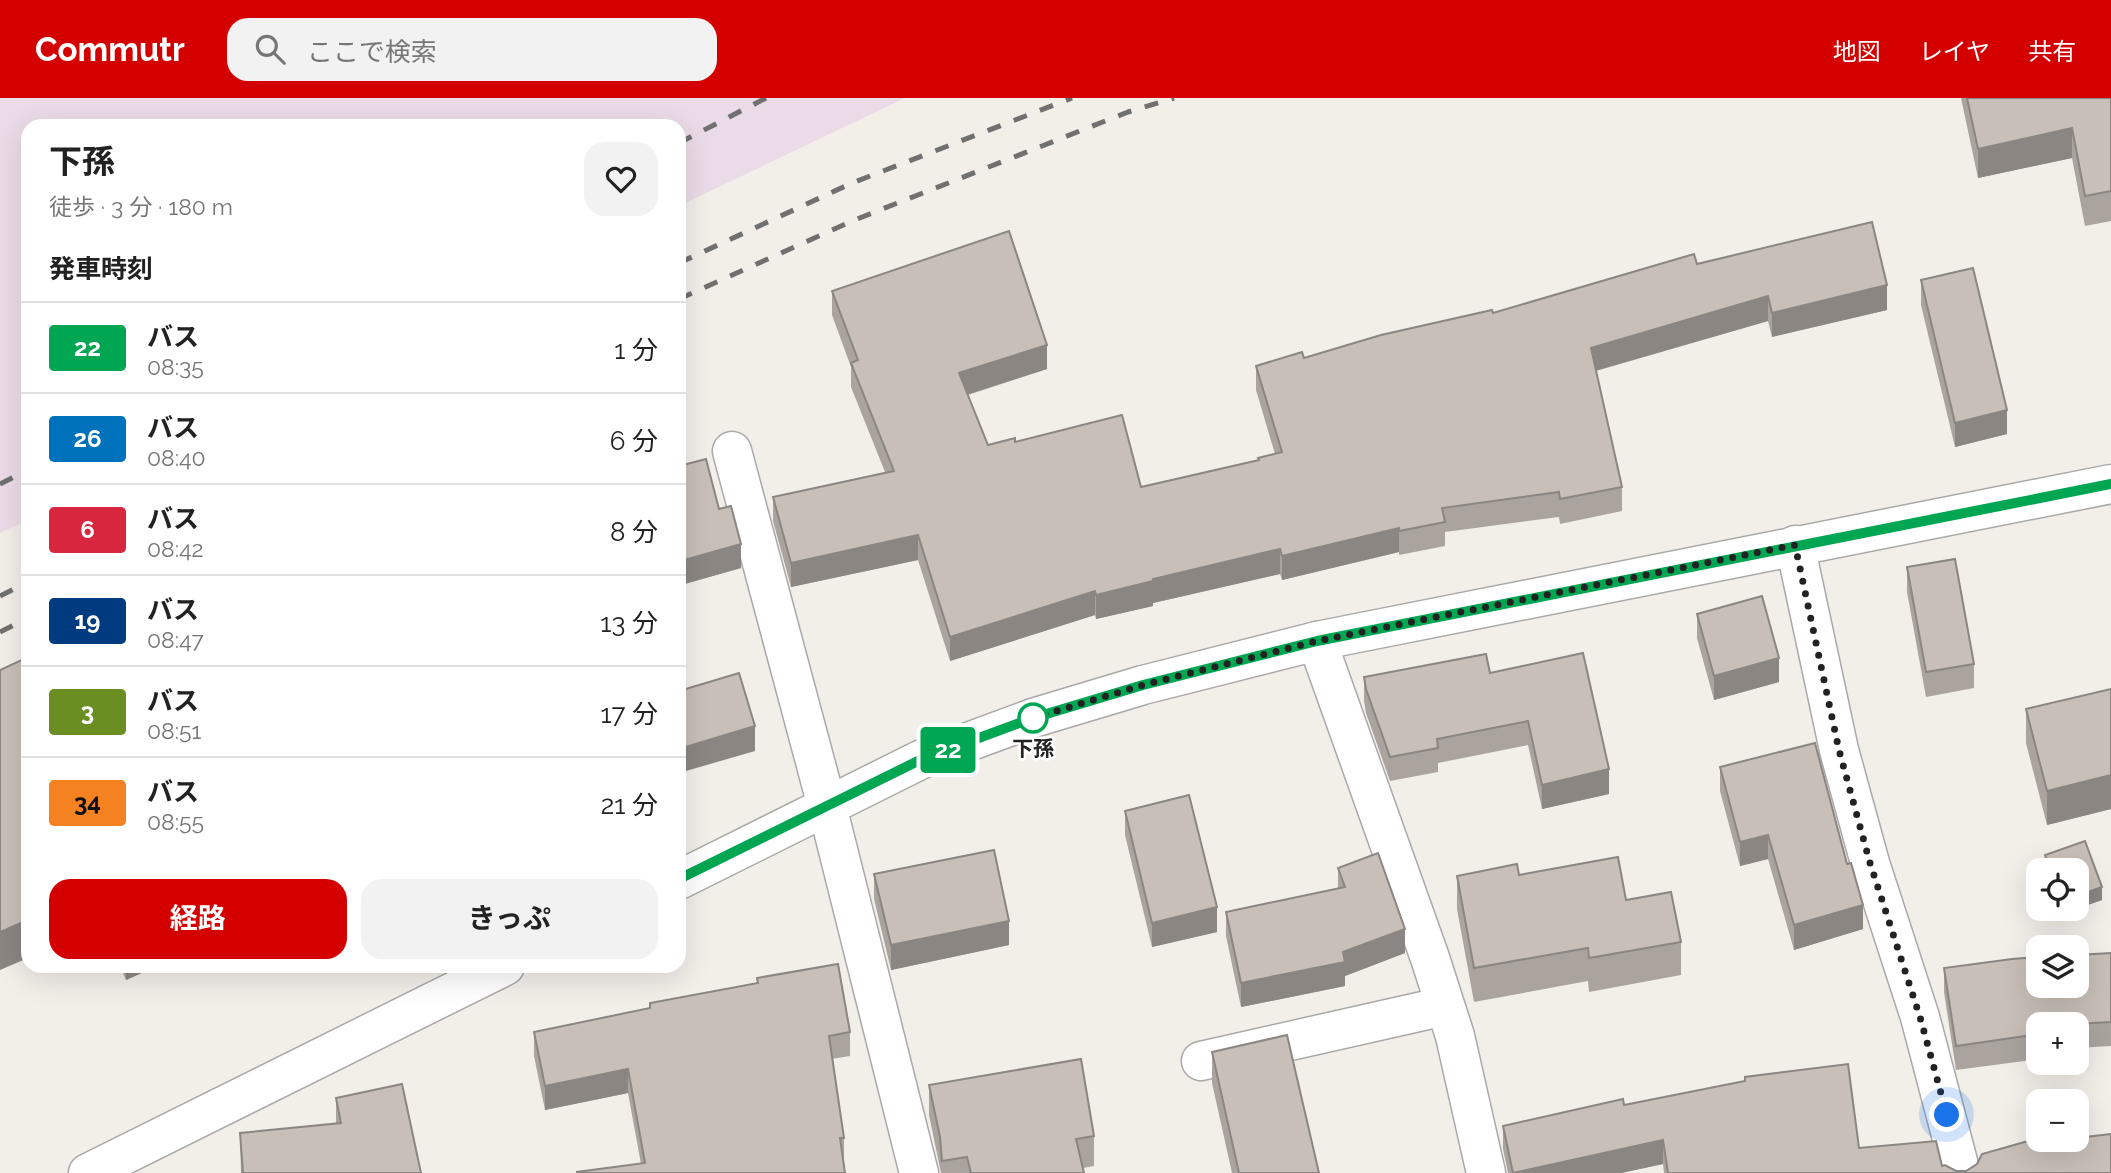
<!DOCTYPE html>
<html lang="ja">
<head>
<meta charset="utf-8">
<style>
	body { margin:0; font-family:Raleway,"Noto Sans JP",sans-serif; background:#f2f2f2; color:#222; height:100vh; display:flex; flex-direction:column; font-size:26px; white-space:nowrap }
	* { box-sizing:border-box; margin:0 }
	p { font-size:23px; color:#767676 }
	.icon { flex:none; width:38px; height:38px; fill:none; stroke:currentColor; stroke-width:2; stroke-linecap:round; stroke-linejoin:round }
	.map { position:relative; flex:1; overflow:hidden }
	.side { position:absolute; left:21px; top:21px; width:665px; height:854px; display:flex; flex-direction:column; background:#fff; border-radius:21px; box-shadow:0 7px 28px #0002 }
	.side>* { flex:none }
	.badge { padding:0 14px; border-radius:5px; font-size:24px; line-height:46px }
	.tools { position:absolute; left:2026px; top:760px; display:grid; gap:14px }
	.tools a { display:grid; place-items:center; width:63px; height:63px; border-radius:14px; background:#fff; box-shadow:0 7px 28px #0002; font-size:35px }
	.you { position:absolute; width:35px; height:35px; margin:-18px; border:5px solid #fff; border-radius:50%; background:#1a73e8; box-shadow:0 0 0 10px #1a73e833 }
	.map>.badge { position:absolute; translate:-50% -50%; box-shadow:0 0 0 4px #fff }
	h2 { padding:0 28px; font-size:26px; line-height:63px }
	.round { display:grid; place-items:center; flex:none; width:74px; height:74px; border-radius:21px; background:#f2f2f2 }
	.head { display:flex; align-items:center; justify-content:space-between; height:119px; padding:0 28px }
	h1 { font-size:33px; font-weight:700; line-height:52px }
	.primary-button { display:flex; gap:14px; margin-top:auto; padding:14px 28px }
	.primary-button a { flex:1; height:80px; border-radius:21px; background:#d40000; color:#fff; font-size:28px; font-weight:700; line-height:80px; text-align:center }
	.primary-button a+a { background:#f2f2f2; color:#222 }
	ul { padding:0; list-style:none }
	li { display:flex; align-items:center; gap:21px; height:91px; padding:0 28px; border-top:2px solid #e0e0e0 }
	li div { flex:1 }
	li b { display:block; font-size:26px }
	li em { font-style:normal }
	li .badge { min-width:77px; font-weight:700; text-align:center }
	header { display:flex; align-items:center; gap:42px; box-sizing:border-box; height:98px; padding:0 35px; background:#d40000; color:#fff }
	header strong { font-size:33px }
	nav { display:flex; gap:38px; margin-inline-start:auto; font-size:24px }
	.search { width:490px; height:63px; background:#f2f2f2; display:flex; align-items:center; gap:18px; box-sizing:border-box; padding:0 24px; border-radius:21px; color:#767676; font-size:26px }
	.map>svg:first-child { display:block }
</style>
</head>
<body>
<header>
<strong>Commutr</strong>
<div class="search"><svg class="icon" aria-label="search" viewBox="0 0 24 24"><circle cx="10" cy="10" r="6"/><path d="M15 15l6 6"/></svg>ここで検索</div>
<nav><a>地図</a><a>レイヤ</a><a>共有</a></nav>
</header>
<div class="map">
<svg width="2111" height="1075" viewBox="0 0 2111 1075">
	<rect width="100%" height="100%" fill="#f2efe9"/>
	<path fill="#ebdbe8" d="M 0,0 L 905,0 L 679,108 L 679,28 L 28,28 L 28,422 L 0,435 Z"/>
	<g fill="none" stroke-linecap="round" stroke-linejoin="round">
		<g stroke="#a9a9a9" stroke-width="41">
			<g id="minor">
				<path d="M 732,353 L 827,708 L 919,1075"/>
				<path d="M 1795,447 L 1839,652 L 1870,765 L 1920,919 L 1961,1075"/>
				<path d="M 1317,543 L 1430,860 L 1455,938 L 1486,1075"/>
				<path d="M 679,782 L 922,661 L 1033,620 L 1143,587 L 1317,543 L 2111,386"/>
				<path d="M 1201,963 L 1445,908"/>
				<path d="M 88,1075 L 505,868"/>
			</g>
		</g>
		<use href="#minor" stroke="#fff" stroke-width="38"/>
		<g stroke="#707070" stroke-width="5" stroke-dasharray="14 14" stroke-linecap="butt">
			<path d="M 679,45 L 766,0"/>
			<path d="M 679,165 L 852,85 L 1072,0"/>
			<path d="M 679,201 L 852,123 L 1128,14 L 1174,0"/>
			<path d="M 0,386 L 28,372"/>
			<path d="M 0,498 L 28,484"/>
			<path d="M 0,534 L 28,520"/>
		</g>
	</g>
	<g fill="#aba49e">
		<path d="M 1961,0 L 2111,0 L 2111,123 L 2085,128 L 2072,60 L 1978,80 Z"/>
		<path d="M 1697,166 L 1887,212 L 1772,239 L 1768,223 L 1596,273 L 1622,389 L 1622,413 L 1560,426 L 1559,419 L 1445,434 L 1445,448 L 1399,457 L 1399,454 L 1282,482 L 1280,476 L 1153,505 L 1153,508 L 1096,521 L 1095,517 L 950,563 L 918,462 L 791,489 L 773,423 L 773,399 L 885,374 L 851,289 L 851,269 L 832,217 L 832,193 L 1047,271 L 968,297 L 988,347 L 1015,344 L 1141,389 L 1258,362 L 1275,356 L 1256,292 L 1256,268 L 1304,260 Z"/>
		<path d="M 1921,182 L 2007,336 L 1955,349 L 1921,207 Z"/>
		<path d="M 679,368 L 719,411 L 741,470 L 681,487 L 679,483 Z"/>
		<path d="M 1907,469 L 1974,566 L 1974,590 L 1926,599 L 1907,494 Z"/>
		<path d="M 1697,516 L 1779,584 L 1714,602 L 1697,540 Z"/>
		<path d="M 1490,575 L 1609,696 L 1542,711 L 1528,647 L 1438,665 L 1438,674 L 1390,683 L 1366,615 L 1364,603 L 1364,579 Z"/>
		<path d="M 2111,591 L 2111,711 L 2047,727 L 2026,645 L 2026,611 Z"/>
		<path d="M 1720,669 L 1847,766 L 1863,831 L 1794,852 L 1768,761 L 1740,768 L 1720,693 Z"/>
		<path d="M 1125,713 L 1217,834 L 1152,849 L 1125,737 Z"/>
		<path d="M 2085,743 L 2102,789 L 2102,802 L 2062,816 L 2060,810 L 2077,810 L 2077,772 L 2046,772 L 2045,757 Z"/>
		<path d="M 1338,770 L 1405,855 L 1345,878 L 1345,888 L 1241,909 L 1226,838 L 1226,814 L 1338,791 Z"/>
		<path d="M 874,776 L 1009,847 L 891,872 L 874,801 Z"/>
		<path d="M 1519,777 L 1626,802 L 1681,844 L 1681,877 L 1589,894 L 1588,883 L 1474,904 L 1457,811 L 1457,778 Z"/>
		<path d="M 2111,855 L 2111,948 L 2077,950 L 2077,926 L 2039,926 L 2039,961 L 1956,972 L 1944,894 L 1944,870 Z"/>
		<path d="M 120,868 L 157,868 L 126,882 Z"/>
		<path d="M 757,880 L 850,934 L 850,958 L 832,961 L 844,1040 L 844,1063 L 641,1066 L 628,995 L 545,1012 L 534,958 L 534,934 L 650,910 L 650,905 L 757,885 Z"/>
		<path d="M 1212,954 L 1319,1075 L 1232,1075 L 1212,985 Z"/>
		<path d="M 929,987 L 1094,1038 L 1094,1068 L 1083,1070 L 1084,1075 L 941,1075 L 929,1017 Z"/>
		<path d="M 336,1000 L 421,1075 L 241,1075 L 240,1035 L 336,1026 Z"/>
		<path d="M 1624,1007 L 1859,1050 L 1942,1068 L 1956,1073 L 2111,1075 L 1664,1075 L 1663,1066 L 1621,1075 L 1508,1075 L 1503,1051 L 1503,1028 Z"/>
	</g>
	<g fill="#8b8681">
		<path d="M 2072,30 L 2072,60 L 1978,80 L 1978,51 Z"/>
		<path d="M 1887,187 L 1887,212 L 1772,239 L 1772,215 Z"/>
		<path d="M 1768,198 L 1768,223 L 1591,274 L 1591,250 Z"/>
		<path d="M 1047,247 L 1047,271 L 959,299 L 959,275 Z"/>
		<path d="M 2007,312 L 2007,336 L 1955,349 L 1955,325 Z"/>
		<path d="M 1399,430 L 1399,454 L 1282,482 L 1282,458 Z"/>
		<path d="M 918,437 L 918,462 L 791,489 L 791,465 Z"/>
		<path d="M 741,446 L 741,470 L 681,487 L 681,463 Z"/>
		<path d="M 1280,451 L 1280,476 L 1153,505 L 1153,508 L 1096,521 L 1096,497 L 1153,481 Z"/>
		<path d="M 1095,493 L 1095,517 L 950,563 L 950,539 Z"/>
		<path d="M 1779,560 L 1779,584 L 1714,602 L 1714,578 Z"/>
		<path d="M 755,628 L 755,653 L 679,675 L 679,651 Z"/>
		<path d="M 1609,671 L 1609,696 L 1542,711 L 1542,687 Z"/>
		<path d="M 2111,677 L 2111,711 L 2047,727 L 2047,693 Z"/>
		<path d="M 1768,737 L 1768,761 L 1740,768 L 1740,744 Z"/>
		<path d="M 2102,789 L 2102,802 L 2062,816 L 2062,810 L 2077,810 L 2077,798 Z"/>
		<path d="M 1863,807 L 1863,831 L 1794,852 L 1794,827 Z"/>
		<path d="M 1217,809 L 1217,834 L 1152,849 L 1152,825 Z"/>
		<path d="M 28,822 L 28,860 L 0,872 L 0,834 Z"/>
		<path d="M 1009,823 L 1009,847 L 891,872 L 891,847 Z"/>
		<path d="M 1405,831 L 1405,855 L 1345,878 L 1345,888 L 1241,909 L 1241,885 L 1343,854 Z"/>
		<path d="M 126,868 L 157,868 L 126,882 Z"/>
		<path d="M 628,971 L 628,995 L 545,1012 L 545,988 Z"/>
		<path d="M 1663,1042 L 1663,1066 L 1621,1075 L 1513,1075 Z"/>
	</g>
	<g fill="#c7bfb8" stroke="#8b8681" stroke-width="2">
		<path d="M 1967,0 L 2111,0 L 2111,93 L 2085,98 L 2072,30 L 1978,51 Z"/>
		<path d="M 1872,124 L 1887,187 L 1772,215 L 1768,198 L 1591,250 L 1622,389 L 1560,401 L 1559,394 L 1442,410 L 1445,424 L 1399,433 L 1399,430 L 1282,458 L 1280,451 L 1153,481 L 1153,483 L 1096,497 L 1095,493 L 950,539 L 918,437 L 791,465 L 773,399 L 894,373 L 851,265 L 858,262 L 832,193 L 1009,133 L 1047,247 L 959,275 L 988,347 L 1015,340 L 1015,344 L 1122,317 L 1141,389 L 1259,362 L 1258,360 L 1282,354 L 1256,268 L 1302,254 L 1304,260 L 1381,237 L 1492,212 L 1493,215 L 1694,156 L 1697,166 Z"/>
		<path d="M 1973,170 L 2007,312 L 1955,325 L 1921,182 Z"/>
		<path d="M 706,361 L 719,411 L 731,408 L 741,446 L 681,463 L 679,458 L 679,368 Z"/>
		<path d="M 1955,461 L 1974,566 L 1926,574 L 1907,469 Z"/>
		<path d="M 1762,498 L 1779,560 L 1714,578 L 1697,516 Z"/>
		<path d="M 1583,555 L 1609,671 L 1542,687 L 1528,623 L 1437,641 L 1438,650 L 1390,659 L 1366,591 L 1364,579 L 1486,556 L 1490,575 Z"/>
		<path d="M 28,559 L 28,822 L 0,834 L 0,572 Z"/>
		<path d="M 739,575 L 755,628 L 679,651 L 679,593 Z"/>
		<path d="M 2111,591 L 2111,677 L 2047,693 L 2026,611 Z"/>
		<path d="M 1815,645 L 1847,766 L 1851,765 L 1863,807 L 1794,827 L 1768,737 L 1740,744 L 1720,669 Z"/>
		<path d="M 1189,697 L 1217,809 L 1152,825 L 1125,713 Z"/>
		<path d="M 2085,743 L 2102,789 L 2077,798 L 2077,772 L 2050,772 L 2045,757 Z"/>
		<path d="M 994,752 L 1009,823 L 891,847 L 874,776 Z"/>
		<path d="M 1378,755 L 1405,831 L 1343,854 L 1345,864 L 1241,885 L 1226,814 L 1345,789 L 1338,770 Z"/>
		<path d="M 1618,759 L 1626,802 L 1671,794 L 1681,844 L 1589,860 L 1588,850 L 1474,870 L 1457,778 L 1517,766 L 1519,777 Z"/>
		<path d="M 2111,855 L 2111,924 L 2074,926 L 2039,926 L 2039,936 L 1956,948 L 1944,870 L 2012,861 L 2039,859 L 2039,887 L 2077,887 L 2077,857 Z"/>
		<path d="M 838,866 L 850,934 L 829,938 L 844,1040 L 840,1040 L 845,1075 L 577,1075 L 577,1074 L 645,1065 L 628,971 L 545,988 L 534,934 L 650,910 L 650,905 L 758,885 L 757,880 Z"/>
		<path d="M 1287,937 L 1319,1075 L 1239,1075 L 1212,954 Z"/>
		<path d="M 1081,961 L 1094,1038 L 1076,1041 L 1084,1075 L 971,1075 L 967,1059 L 942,1063 L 940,1039 L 929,987 Z"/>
		<path d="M 1848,966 L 1859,1050 L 1936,1043 L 1942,1068 L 1945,1067 L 1956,1073 L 1966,1073 L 1977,1066 L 1982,1056 L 2039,1040 L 2039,1041 L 2077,1041 L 2077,1040 L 2111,1036 L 2111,1075 L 1668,1075 L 1663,1042 L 1513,1075 L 1503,1028 L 1623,1001 L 1624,1007 L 1745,983 L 1745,979 Z"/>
		<path d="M 402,986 L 421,1075 L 243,1075 L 240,1035 L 341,1025 L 336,1000 Z"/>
	</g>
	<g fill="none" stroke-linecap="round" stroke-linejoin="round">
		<g stroke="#fff" stroke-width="16">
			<path id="line" d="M 679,781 L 922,661 L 1033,620 L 1143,587 L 1317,543 L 2111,386"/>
		</g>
		<use href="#line" stroke="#00a651" stroke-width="10"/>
		<path stroke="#222" stroke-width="7" stroke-dasharray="0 12.6" d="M 1033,620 L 1143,587 L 1317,543 L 1795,447 L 1839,652 L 1870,765 L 1920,919 L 1947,1017"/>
	</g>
	<circle fill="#fff" stroke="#00a651" stroke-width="3.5" cx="1033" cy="620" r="14"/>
	<g text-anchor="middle" stroke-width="5" stroke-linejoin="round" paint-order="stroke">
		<g font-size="21" font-weight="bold" fill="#222" stroke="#fff">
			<text x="1033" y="658">下孫</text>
		</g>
	</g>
</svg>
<div class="tools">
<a><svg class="icon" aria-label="locate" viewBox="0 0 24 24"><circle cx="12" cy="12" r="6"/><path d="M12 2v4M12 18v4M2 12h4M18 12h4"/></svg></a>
<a><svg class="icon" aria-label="layers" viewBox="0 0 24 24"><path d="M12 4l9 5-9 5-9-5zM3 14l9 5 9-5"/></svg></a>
<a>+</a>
<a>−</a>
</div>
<div class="you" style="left:1947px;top:1017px"></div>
<b class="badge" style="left:948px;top:652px;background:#00a651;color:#fff">22</b>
<section class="side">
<div class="head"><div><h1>下孫</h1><p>徒歩 · 3 分 · 180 m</p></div><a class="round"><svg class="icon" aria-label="heart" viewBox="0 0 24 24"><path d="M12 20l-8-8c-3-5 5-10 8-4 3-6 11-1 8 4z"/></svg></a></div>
<h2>発車時刻</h2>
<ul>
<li><span class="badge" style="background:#00a651;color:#fff">22</span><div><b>バス</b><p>08:35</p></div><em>1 分</em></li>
<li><span class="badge" style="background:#0072bc;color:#fff">26</span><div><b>バス</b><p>08:40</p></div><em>6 分</em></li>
<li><span class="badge" style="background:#d7263d;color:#fff">6</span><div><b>バス</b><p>08:42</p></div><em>8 分</em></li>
<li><span class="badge" style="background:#003b80;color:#fff">19</span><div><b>バス</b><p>08:47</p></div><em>13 分</em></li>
<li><span class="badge" style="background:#6b8e23;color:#fff">3</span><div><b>バス</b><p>08:51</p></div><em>17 分</em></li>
<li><span class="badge" style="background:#f58220;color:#111">34</span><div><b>バス</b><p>08:55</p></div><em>21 分</em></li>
</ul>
<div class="primary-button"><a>経路</a><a>きっぷ</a></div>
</section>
</div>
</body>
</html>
